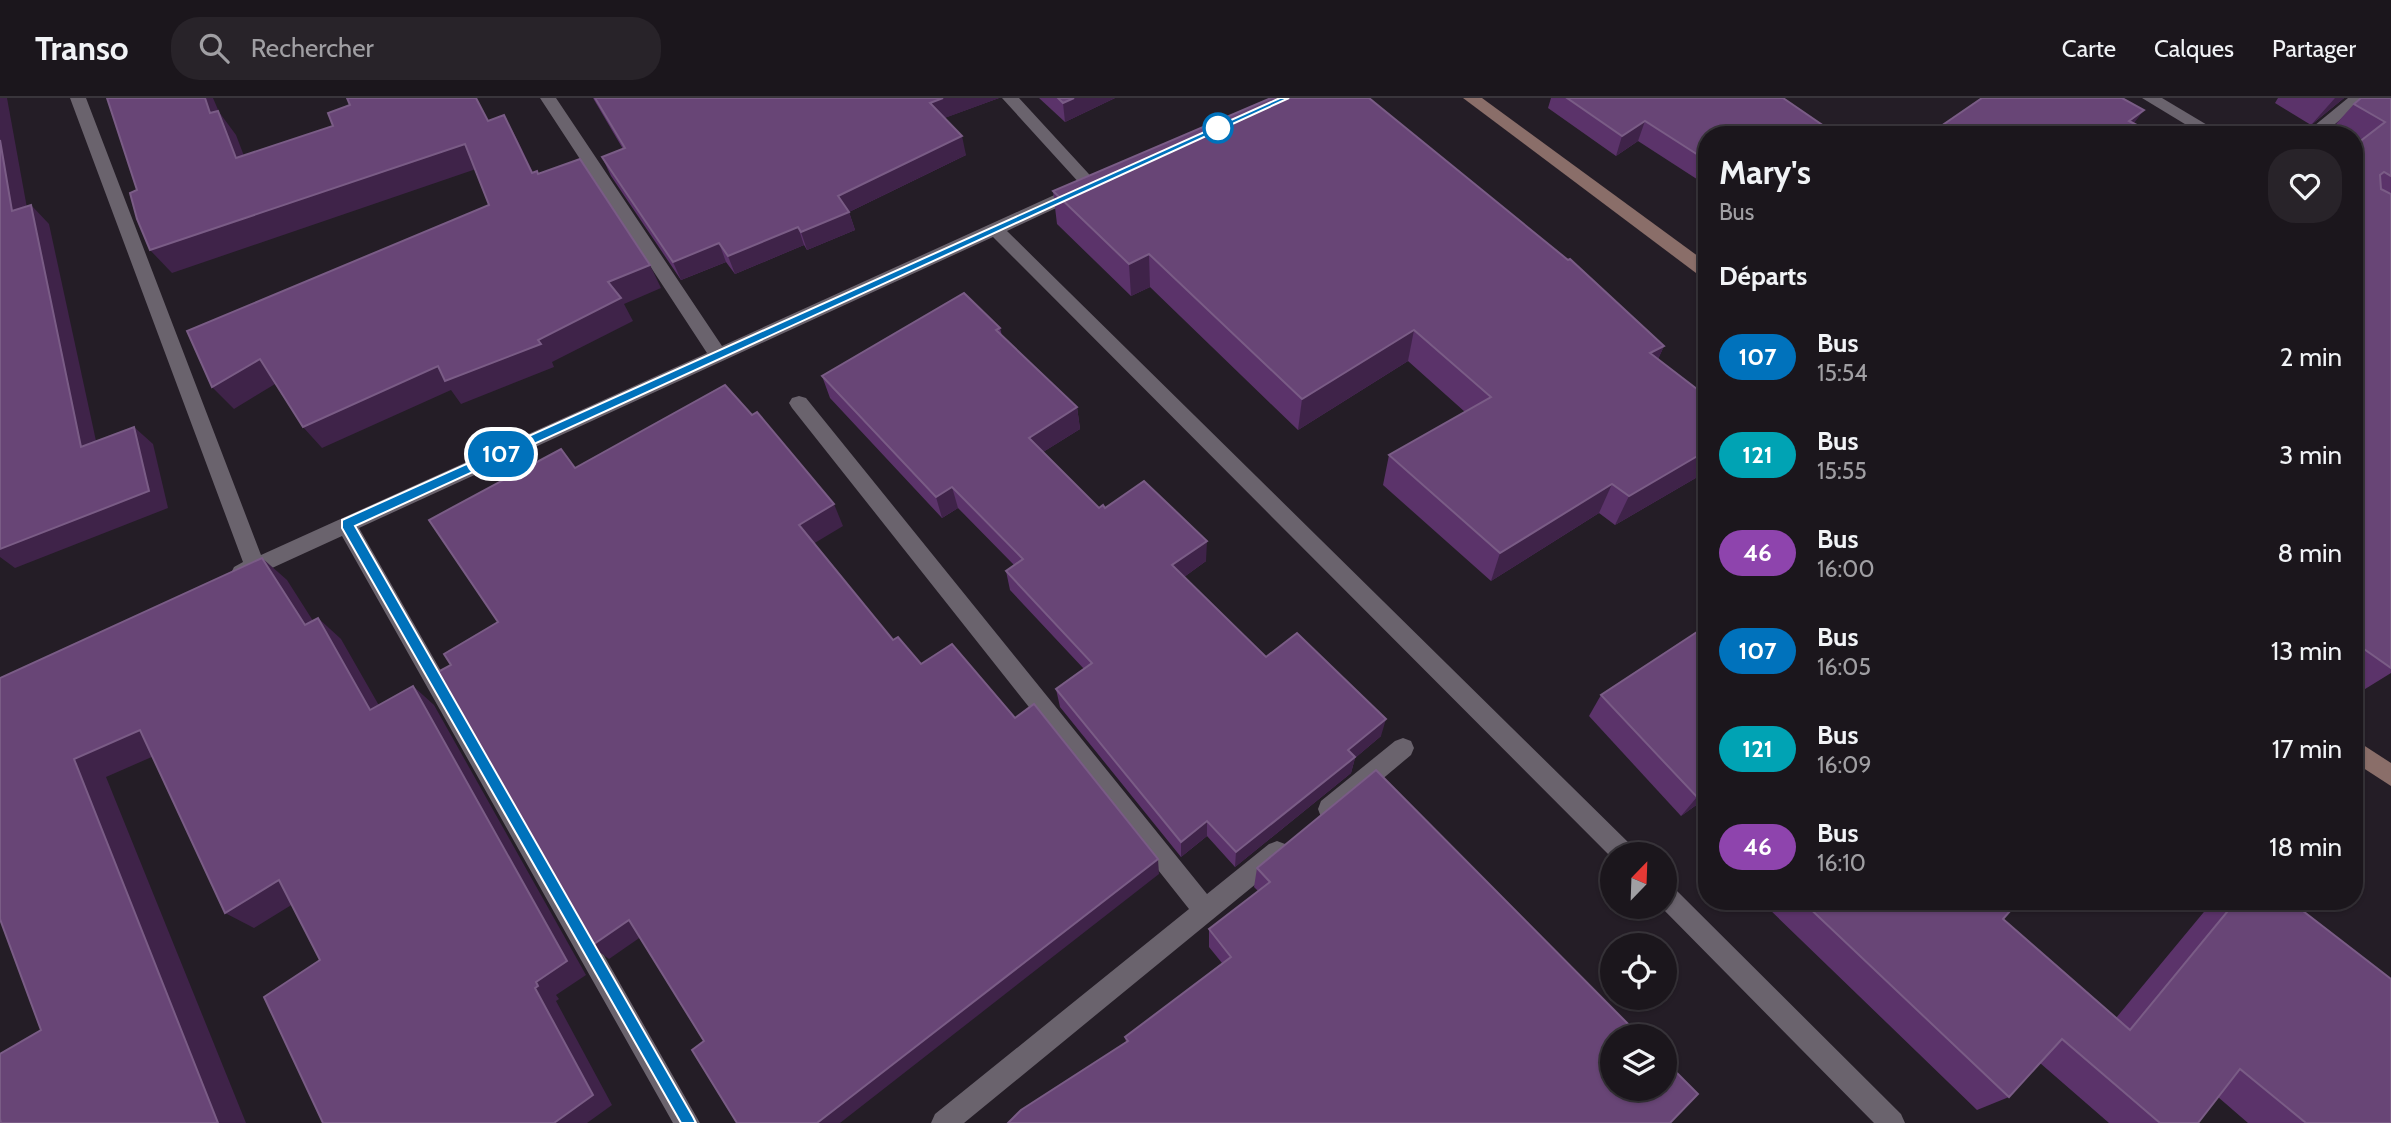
<!DOCTYPE html>
<html lang="fr">
<head>
<meta charset="utf-8">
<style>
	body { margin:0; font-family:Cabin,sans-serif; background:#282329; color:#f1f3f6; height:100vh; display:flex; flex-direction:column; font-size:26px; white-space:nowrap }
	* { box-sizing:border-box; margin:0 }
	p { font-size:23px; color:#a09fa3 }
	.icon { flex:none; width:38px; height:38px; fill:none; stroke:currentColor; stroke-width:2; stroke-linecap:round; stroke-linejoin:round }
	.map { position:relative; flex:1; overflow:hidden }
	.side { position:absolute; left:1698px; top:28px; width:665px; height:784px; display:flex; flex-direction:column; background:#1b161c; border-radius:28px; box-shadow:0 2px 5px #0004,0 0 0 2px #39353b }
	.side>* { flex:none }
	.badge { padding:0 14px; border-radius:23px; font-size:24px; line-height:46px }
	.needle { width:46px; rotate:23deg }
	.controls { position:absolute; left:1600px; top:744px; display:grid; gap:14px }
	.controls a { display:grid; place-items:center; width:77px; height:77px; border-radius:50%; background:#1b161c; box-shadow:0 2px 5px #0004,0 0 0 2px #39353b; font-size:35px }
	.map>.badge { position:absolute; translate:-50% -50%; box-shadow:0 0 0 4px #fff }
	h2 { padding:0 21px; font-size:26px; line-height:63px }
	.round { display:grid; place-items:center; flex:none; width:74px; height:74px; border-radius:28px; background:#282329 }
	.summary { display:flex; align-items:center; justify-content:space-between; height:119px; padding:0 21px }
	h1 { font-size:33px; font-weight:800; line-height:52px }
	ul { padding:0; list-style:none }
	li { display:flex; align-items:center; gap:21px; height:98px; padding:0 21px }
	li div { flex:1 }
	li b { display:block; font-size:26px }
	li em { font-style:normal }
	li .badge { min-width:77px; font-weight:700; text-align:center }
	header { display:flex; align-items:center; gap:42px; box-sizing:border-box; height:98px; padding:0 35px; background:#1b161c; border-bottom:2px solid #39353b }
	header strong { font-size:33px }
	nav { display:flex; gap:38px; margin-inline-start:auto; font-size:24px }
	.search { width:490px; height:63px; background:#282329; display:flex; align-items:center; gap:18px; box-sizing:border-box; padding:0 24px; border-radius:28px; color:#a09fa3; font-size:26px }
	.map>svg:first-child { display:block }
</style>
</head>
<body>
<header>
<strong>Transo</strong>
<div class="search"><svg class="icon" aria-label="search" viewBox="0 0 24 24"><circle cx="10" cy="10" r="6"/><path d="M15 15l6 6"/></svg>Rechercher</div>
<nav><a>Carte</a><a>Calques</a><a>Partager</a></nav>
</header>
<div class="map">
<svg width="2391" height="1025" viewBox="0 0 2391 1025">
	<rect width="100%" height="100%" fill="#241d26"/>
	<g fill="none" stroke-linecap="round" stroke-linejoin="round">
		<g fill="#6a636d" fill-rule="evenodd">
			<path d="M 70,0 L 86,0 L 261,457 L 707,255 L 540,0 L 556,0 L 722,248 L 1072,89 L 1082,88 L 1002,0 L 1019,0 L 1099,87 L 1097,91 L 1085,91 L 1084,97 L 1007,133 L 1632,748 L 1636,756 L 1612,756 L 1612,760 L 993,139 L 359,430 L 700,1025 L 673,1025 L 342,438 L 248,481 L 241,484 L 234,481 L 231,475 L 234,469 L 243,464 Z"/>
			<path d="M 2142,0 L 2162,0 L 2224,37 L 2203,37 Z"/>
			<path d="M 2348,0 L 2366,0 L 2322,37 L 2303,37 Z"/>
			<path d="M 799,298 L 806,300 L 1207,796 L 1269,746 L 1277,743 L 1285,746 L 1289,754 L 1285,762 L 964,1025 L 931,1025 L 935,1016 L 1189,811 L 792,310 L 789,305 L 792,300 Z"/>
			<path d="M 1403,640 L 1411,643 L 1414,650 L 1411,657 L 1337,719 L 1329,722 L 1321,719 L 1318,711 L 1321,703 L 1395,643 Z"/>
			<path d="M 1664,785 L 1672,788 L 1901,1016 L 1905,1025 L 1874,1025 L 1660,808 L 1664,808 Z"/>
		</g>
		<g fill="#8a6e69" fill-rule="evenodd">
			<path d="M 1463,0 L 1482,0 L 1706,164 L 1706,179 L 1700,178 Z"/>
			<path d="M 2354,641 L 2391,665 L 2391,688 L 2354,664 Z"/>
		</g>
	</g>
	<g fill="#5b336a">
		<path d="M 593,0 L 999,0 L 944,20 L 966,57 L 849,114 L 855,132 L 807,152 L 804,147 L 735,176 L 726,164 L 681,182 L 611,78 L 602,59 L 623,51 Z"/>
		<path d="M 1039,0 L 1115,0 L 1065,24 Z"/>
		<path d="M 1551,0 L 1783,0 L 1706,37 L 1706,87 L 1638,43 L 1616,58 L 1548,10 Z"/>
		<path d="M 2278,0 L 2344,0 L 2311,27 L 2275,5 Z"/>
		<path d="M 2391,0 L 2391,575 L 2357,596 L 2354,593 L 2354,37 L 2327,36 L 2354,6 Z"/>
		<path d="M 1053,93 L 1664,248 L 1658,261 L 1706,298 L 1706,374 L 1615,427 L 1599,415 L 1491,483 L 1383,387 L 1389,357 L 1465,314 L 1408,263 L 1298,332 L 1150,189 L 1131,198 L 1057,126 Z"/>
		<path d="M 1000,230 L 1002,238 L 1077,309 L 1080,331 L 1043,354 L 1099,410 L 1105,410 L 1206,463 L 1184,479 L 1266,559 L 1381,638 L 1355,660 L 1351,675 L 1235,769 L 1207,738 L 1181,759 L 1060,609 L 1056,591 L 1084,571 L 1010,492 L 1006,473 L 1014,467 L 958,410 L 942,420 L 830,300 L 822,278 Z"/>
		<path d="M 1706,528 L 1706,700 L 1681,718 L 1589,618 L 1601,597 Z"/>
		<path d="M 1257,770 L 1640,938 L 1126,944 L 1125,939 L 1222,865 L 1209,849 L 1209,831 L 1258,793 L 1254,789 Z"/>
		<path d="M 1774,803 L 2019,803 L 2003,821 L 2116,920 L 2213,803 L 2290,803 L 2391,1025 L 2248,1025 L 2218,999 L 2198,1025 L 2109,1025 L 2040,965 L 2009,999 L 1977,1012 L 1767,809 Z"/>
	</g>
	<g fill="#3f2349">
		<path d="M 0,0 L 7,0 L 31,132 L 12,113 L 0,42 Z"/>
		<path d="M 205,0 L 213,0 L 219,14 L 236,37 L 254,84 L 236,60 L 210,15 Z"/>
		<path d="M 943,0 L 999,0 L 934,24 L 930,5 Z"/>
		<path d="M 1074,0 L 1115,0 L 1065,24 L 1063,5 Z"/>
		<path d="M 2335,0 L 2344,0 L 2311,27 Z"/>
		<path d="M 2144,12 L 2125,37 L 2129,23 Z"/>
		<path d="M 504,17 L 517,41 L 545,99 L 532,75 Z"/>
		<path d="M 1645,23 L 1638,43 L 1616,58 L 1622,38 Z"/>
		<path d="M 1821,26 L 1816,37 L 1805,37 Z"/>
		<path d="M 962,38 L 966,57 L 849,114 L 855,132 L 807,152 L 801,134 L 838,98 Z"/>
		<path d="M 465,46 L 479,70 L 172,175 L 150,152 Z"/>
		<path d="M 31,107 L 49,126 L 101,366 L 81,349 Z"/>
		<path d="M 798,129 L 804,147 L 735,176 L 728,158 Z"/>
		<path d="M 719,145 L 726,164 L 681,182 L 673,164 Z"/>
		<path d="M 1149,156 L 1150,189 L 1131,198 L 1129,166 Z"/>
		<path d="M 650,167 L 661,190 L 624,206 L 633,223 L 552,264 L 554,269 L 461,306 L 451,292 L 322,350 L 303,329 L 438,268 L 538,242 L 608,184 Z"/>
		<path d="M 1414,232 L 1408,263 L 1298,332 L 1302,301 Z"/>
		<path d="M 1664,248 L 1650,279 L 1650,255 Z"/>
		<path d="M 260,261 L 280,283 L 234,311 L 212,289 Z"/>
		<path d="M 1077,309 L 1080,331 L 1032,361 L 1029,340 Z"/>
		<path d="M 134,329 L 153,346 L 168,410 L 15,470 L 0,459 L 0,442 Z"/>
		<path d="M 1706,353 L 1706,374 L 1615,427 L 1629,398 Z"/>
		<path d="M 1612,386 L 1599,415 L 1491,483 L 1500,455 Z"/>
		<path d="M 952,389 L 958,410 L 942,420 L 936,399 Z"/>
		<path d="M 834,406 L 843,428 L 808,449 L 799,427 Z"/>
		<path d="M 1207,443 L 1206,463 L 1173,487 L 1172,467 Z"/>
		<path d="M 262,460 L 287,482 L 329,548 L 305,527 Z"/>
		<path d="M 318,520 L 341,541 L 393,632 L 370,612 Z"/>
		<path d="M 413,588 L 434,607 L 586,877 L 556,897 L 559,901 L 556,903 L 612,1007 L 587,1025 L 554,1025 L 535,890 Z"/>
		<path d="M 1386,621 L 1381,638 L 1355,660 L 1351,675 L 1235,769 L 1236,754 L 1348,652 Z"/>
		<path d="M 140,632 L 170,651 L 106,679 L 246,1025 L 218,1025 L 74,661 Z"/>
		<path d="M 1706,692 L 1706,700 L 1681,718 L 1697,699 Z"/>
		<path d="M 1207,723 L 1207,738 L 1181,759 L 1181,744 Z"/>
		<path d="M 1158,761 L 1159,776 L 840,1025 L 817,1025 Z"/>
		<path d="M 279,782 L 306,798 L 254,830 L 225,815 Z"/>
		<path d="M 629,822 L 645,836 L 609,861 L 591,848 Z"/>
	</g>
	<g fill="#684576" stroke="#7a5c86" stroke-width="2">
		<path d="M 107,0 L 205,0 L 210,15 L 218,13 L 236,60 L 333,28 L 328,15 L 350,7 L 347,0 L 476,0 L 488,23 L 504,17 L 532,75 L 537,73 L 538,76 L 580,61 L 650,167 L 608,184 L 621,200 L 538,242 L 541,246 L 445,283 L 438,268 L 303,329 L 260,261 L 212,289 L 187,233 L 489,107 L 465,46 L 150,152 L 137,121 L 130,95 L 137,92 Z"/>
		<path d="M 595,0 L 943,0 L 930,5 L 962,38 L 838,98 L 849,114 L 801,134 L 798,129 L 728,158 L 719,145 L 673,164 L 602,59 L 625,50 Z"/>
		<path d="M 1058,0 L 1074,0 L 1063,5 Z"/>
		<path d="M 1271,0 L 1369,0 L 1568,162 L 1570,161 L 1664,248 L 1650,255 L 1706,298 L 1706,353 L 1629,398 L 1612,386 L 1500,455 L 1389,357 L 1491,299 L 1414,232 L 1302,301 L 1149,156 L 1129,166 L 1053,93 Z"/>
		<path d="M 1567,0 L 1783,0 L 1821,26 L 1805,37 L 1706,37 L 1706,62 L 1645,23 L 1622,38 Z"/>
		<path d="M 1982,0 L 2122,0 L 2144,12 L 2129,23 L 2156,37 L 1928,37 Z"/>
		<path d="M 2361,0 L 2391,0 L 2391,78 L 2384,74 L 2380,77 L 2381,91 L 2391,96 L 2391,570 L 2354,544 L 2354,48 L 2385,24 L 2354,6 Z"/>
		<path d="M 0,42 L 12,113 L 31,107 L 81,349 L 134,329 L 149,393 L 0,451 Z"/>
		<path d="M 964,195 L 1000,230 L 996,232 L 1077,309 L 1029,340 L 1099,410 L 1103,407 L 1105,410 L 1144,383 L 1207,443 L 1172,467 L 1266,559 L 1297,535 L 1386,621 L 1348,652 L 1355,659 L 1236,754 L 1207,723 L 1181,744 L 1056,591 L 1092,565 L 1006,473 L 1023,461 L 952,389 L 936,399 L 822,278 Z"/>
		<path d="M 725,287 L 752,317 L 757,314 L 834,406 L 799,427 L 893,542 L 898,539 L 921,566 L 952,546 L 1015,620 L 1034,606 L 1158,761 L 817,1025 L 737,1025 L 692,952 L 704,943 L 629,822 L 591,848 L 436,575 L 451,567 L 444,556 L 498,524 L 429,422 L 561,351 L 575,370 Z"/>
		<path d="M 262,460 L 305,527 L 318,520 L 370,612 L 413,588 L 567,863 L 536,884 L 538,888 L 535,890 L 593,997 L 554,1025 L 323,1025 L 264,899 L 320,862 L 279,782 L 225,815 L 140,632 L 74,661 L 218,1025 L 1,1025 L 0,1021 L 0,956 L 41,932 L 0,821 L 0,580 Z"/>
		<path d="M 1706,528 L 1706,692 L 1697,699 L 1601,597 Z"/>
		<path d="M 1376,672 L 1640,938 L 1612,938 L 1612,990 L 1664,990 L 1664,962 L 1698,996 L 1670,1025 L 1008,1025 L 1021,1012 L 1128,943 L 1125,939 L 1231,859 L 1209,831 L 1270,784 L 1257,770 Z"/>
		<path d="M 1802,803 L 2019,803 L 2003,821 L 2130,932 L 2236,803 L 2290,803 L 2391,881 L 2391,1025 L 2306,1025 L 2240,971 L 2198,1025 L 2160,1025 L 2062,941 L 2009,999 Z"/>
	</g>
	<path fill="#0072bc" stroke="#fff" stroke-width="2" d="M 1280,0 L 1289,0 L 355,428 L 693,1019 L 696,1025 L 681,1025 L 342,430 L 342,422 Z"/>
	<circle fill="#fff" stroke="#0072bc" stroke-width="3.5" cx="1218" cy="30" r="14"/>
</svg>
<div class="controls">
<a><svg class="needle" viewBox="-14 -14 28 28"><path d="M0-13l5 13h-10z" fill="#e53935"/><path d="M0 13l5-13h-10z" fill="#a09fa3"/></svg></a>
<a><svg class="icon" aria-label="locate" viewBox="0 0 24 24"><circle cx="12" cy="12" r="6"/><path d="M12 2v4M12 18v4M2 12h4M18 12h4"/></svg></a>
<a><svg class="icon" aria-label="layers" viewBox="0 0 24 24"><path d="M12 4l9 5-9 5-9-5zM3 14l9 5 9-5"/></svg></a>
</div>
<b class="badge" style="left:501px;top:356px;background:#0072bc;color:#fff">107</b>
<section class="side">
<div class="summary"><div><h1>Mary's</h1><p>Bus</p></div><a class="round"><svg class="icon" aria-label="heart" viewBox="0 0 24 24"><path d="M12 20l-8-8c-3-5 5-10 8-4 3-6 11-1 8 4z"/></svg></a></div>
<h2>Départs</h2>
<ul>
<li><span class="badge" style="background:#0072bc;color:#fff">107</span><div><b>Bus</b><p>15:54</p></div><em>2 min</em></li>
<li><span class="badge" style="background:#00a3b4;color:#fff">121</span><div><b>Bus</b><p>15:55</p></div><em>3 min</em></li>
<li><span class="badge" style="background:#8e44ad;color:#fff">46</span><div><b>Bus</b><p>16:00</p></div><em>8 min</em></li>
<li><span class="badge" style="background:#0072bc;color:#fff">107</span><div><b>Bus</b><p>16:05</p></div><em>13 min</em></li>
<li><span class="badge" style="background:#00a3b4;color:#fff">121</span><div><b>Bus</b><p>16:09</p></div><em>17 min</em></li>
<li><span class="badge" style="background:#8e44ad;color:#fff">46</span><div><b>Bus</b><p>16:10</p></div><em>18 min</em></li>
</ul>
</section>
</div>
</body>
</html>
